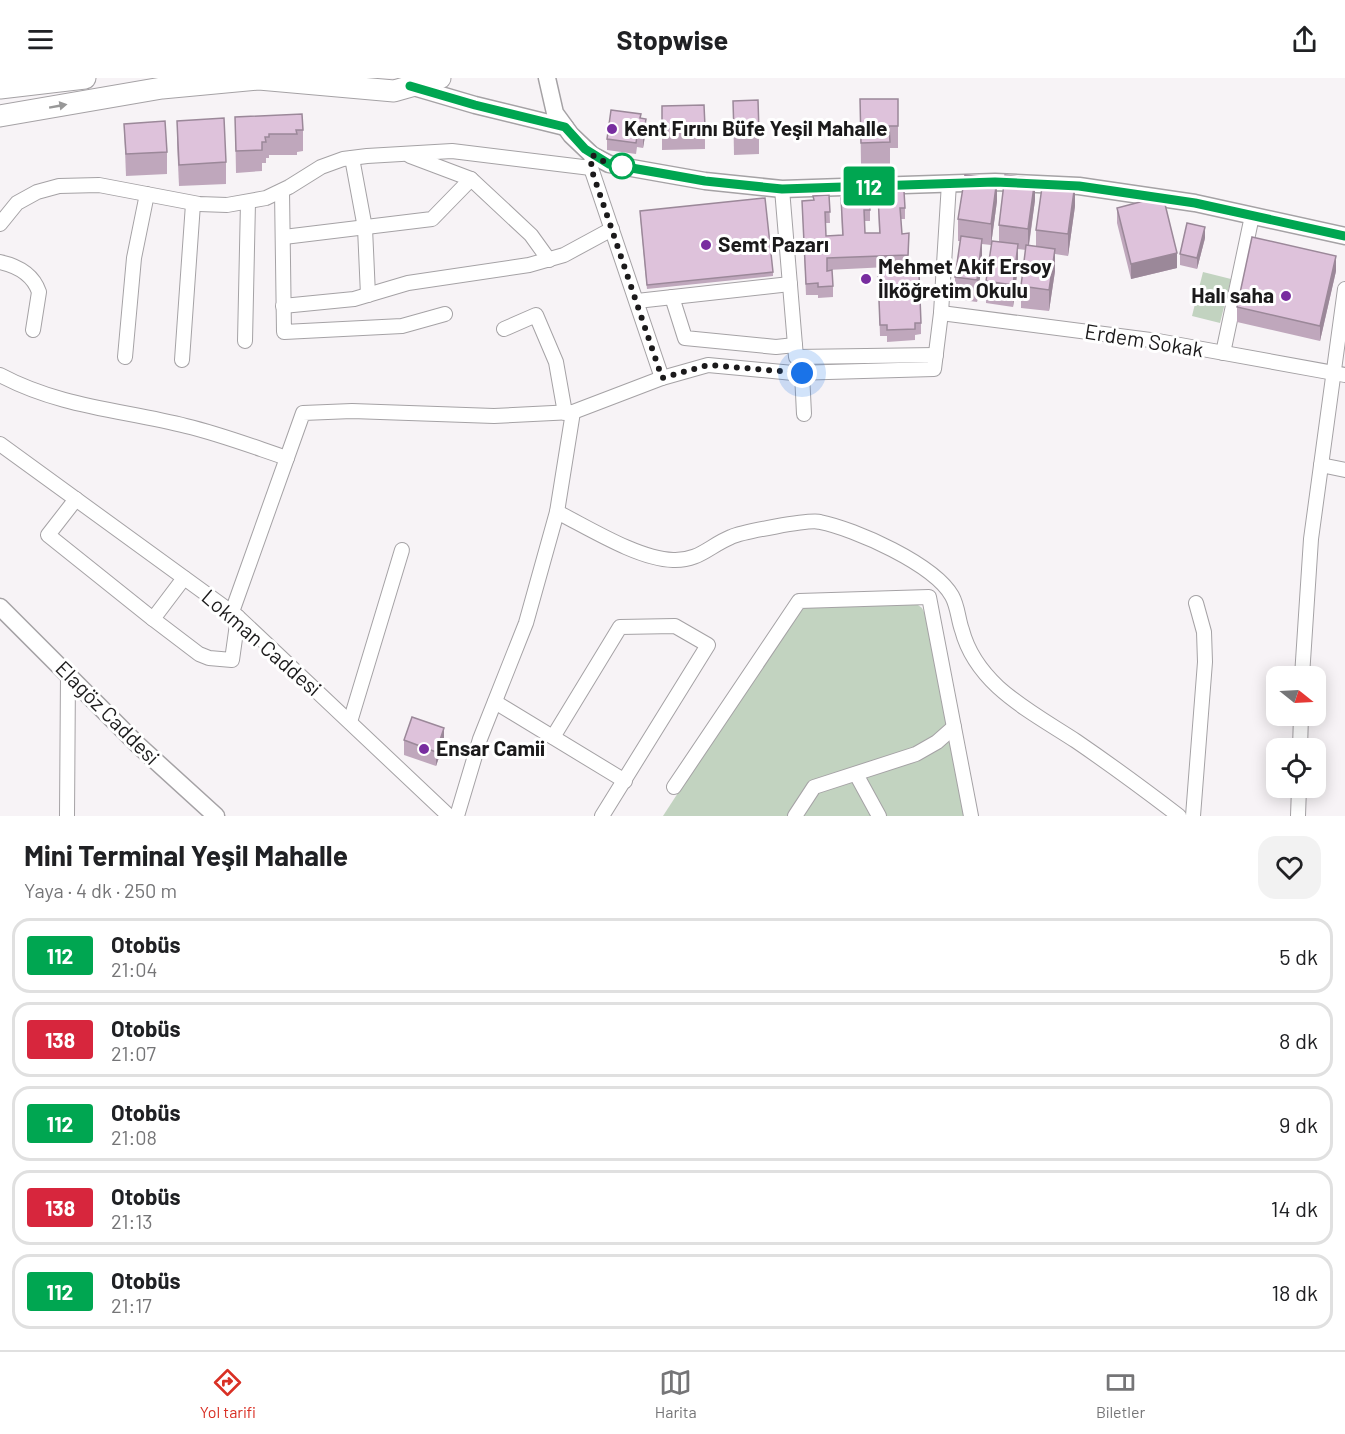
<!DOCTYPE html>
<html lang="tr">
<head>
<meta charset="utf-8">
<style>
	body { margin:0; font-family:Barlow,sans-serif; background:#f2f2f2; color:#202124; height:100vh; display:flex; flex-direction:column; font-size:22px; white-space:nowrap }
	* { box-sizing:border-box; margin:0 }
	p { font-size:20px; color:#757577 }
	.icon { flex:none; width:33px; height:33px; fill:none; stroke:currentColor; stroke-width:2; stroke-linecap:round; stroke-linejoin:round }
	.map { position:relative; height:738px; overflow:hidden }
	.drawer { display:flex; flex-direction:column; background:#fff; flex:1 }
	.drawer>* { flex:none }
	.badge { padding:0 12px; border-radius:4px; font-size:21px; line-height:39px }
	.needle { width:39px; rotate:108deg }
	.tools { position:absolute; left:1266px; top:588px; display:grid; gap:12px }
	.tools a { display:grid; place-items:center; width:60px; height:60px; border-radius:12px; background:#fff; box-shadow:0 3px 15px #0003; font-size:30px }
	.you { position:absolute; width:30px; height:30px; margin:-15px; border:4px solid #fff; border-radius:50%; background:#1a73e8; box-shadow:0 0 0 9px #1a73e833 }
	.map>.badge { position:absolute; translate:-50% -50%; box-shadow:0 0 0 3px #fff }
	.round { display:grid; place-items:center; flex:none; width:63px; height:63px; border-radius:18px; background:#f2f2f2 }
	.headline { display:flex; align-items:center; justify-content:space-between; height:102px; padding:0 24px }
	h1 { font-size:28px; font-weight:700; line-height:45px }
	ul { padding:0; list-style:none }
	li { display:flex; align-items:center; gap:18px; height:75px; margin:0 12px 9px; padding:0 12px; border:3px solid #e0e0e0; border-radius:18px }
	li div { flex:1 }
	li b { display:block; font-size:22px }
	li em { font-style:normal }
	li .badge { min-width:66px; font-weight:700; text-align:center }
	header { display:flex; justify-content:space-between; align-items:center; height:78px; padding:0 24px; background:#fff; font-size:27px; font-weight:700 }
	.tabs { display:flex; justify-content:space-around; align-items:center; height:84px; border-top:2px solid #e0e0e0; background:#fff; font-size:16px; color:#757577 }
	.tabs a { display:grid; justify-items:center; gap:3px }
	.tabs .current { color:#d93025 }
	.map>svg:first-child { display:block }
</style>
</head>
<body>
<header><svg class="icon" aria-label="menu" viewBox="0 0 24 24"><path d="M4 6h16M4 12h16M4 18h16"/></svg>Stopwise<svg class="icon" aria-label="share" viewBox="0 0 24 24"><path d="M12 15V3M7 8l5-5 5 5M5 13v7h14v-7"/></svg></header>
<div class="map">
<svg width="1345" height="738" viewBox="0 0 1345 738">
	<rect width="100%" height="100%" fill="#f7f3f6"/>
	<g fill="#c2d3c0">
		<path d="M 1203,194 L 1231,201 L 1220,245 L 1192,238 Z"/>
		<path d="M 914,524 L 922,530 L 926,538 L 967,738 L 663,738 L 794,536 L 808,528 Z"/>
	</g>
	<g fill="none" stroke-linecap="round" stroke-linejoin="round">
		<g stroke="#a5a2a5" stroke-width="16">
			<g id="minor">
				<path d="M 410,78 L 471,101 L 531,157 L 549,182"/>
				<path d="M 352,80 L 365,150 L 368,217"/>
				<path d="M 591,90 L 662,300"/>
				<path d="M 782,111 L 796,279 L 936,277"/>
				<path d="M 282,113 L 284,254 L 402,248 L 445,236"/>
				<path d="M 0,146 L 17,125 L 37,114 L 59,108 L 99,107 L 199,126 L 227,127 L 266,120 L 289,109 L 321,89 L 343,81 L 367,78 L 452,73 L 591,90 L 592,77"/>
				<path d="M 284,159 L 432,141 L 471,101"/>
				<path d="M 0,184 C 18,188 33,196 39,214 L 33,252"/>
				<path d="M 672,219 L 685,260 L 776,269 L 795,267"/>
				<path d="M 637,223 L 790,206"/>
				<path d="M 283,228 L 354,221 L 408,205 L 529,187 L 564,177 L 612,151"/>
				<path d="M 941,235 L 1158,263 L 1345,297"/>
				<path d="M 504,251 L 536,237 L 556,284 L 565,335"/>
				<path d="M 245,263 L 248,124"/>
				<path d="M 1223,275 L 1252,138"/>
				<path d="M 125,279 L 134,180 L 147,116"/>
				<path d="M 182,282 L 193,126"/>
				<path d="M 802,295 L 804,336"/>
				<path d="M 0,297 C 60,329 122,332 186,348 C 220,356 254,369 287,380"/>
				<path d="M 0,366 L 238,539 L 449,738"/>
				<path d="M 1321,387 L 1345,392"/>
				<path d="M 76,421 L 48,457 L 153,541 L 184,500"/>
				<path d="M 557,434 C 589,450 638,481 673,482 C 699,483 709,468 731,459 C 742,454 810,441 820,444 C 855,451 934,486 952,518 C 958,529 958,541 962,552 C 968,575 981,593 998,609 C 1021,630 1050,646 1076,663 C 1111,687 1145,712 1179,738"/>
				<path d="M 232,534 L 303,335 L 352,333 L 494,338 L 573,334 L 662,300 L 708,287 L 793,295 L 934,291 L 941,235 L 949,105"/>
				<path d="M 153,541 L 199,576 L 209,580 L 232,582 L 238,539"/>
				<path d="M 1302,598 L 1311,461 L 1345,211"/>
				<path d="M 495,624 L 625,703"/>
				<path d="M 350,644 L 402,472"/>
				<path d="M 553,659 L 620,549 L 675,548 L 708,567 L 602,738"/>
				<path d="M 1300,670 L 1301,638"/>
				<path d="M 856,696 L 879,738"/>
				<path d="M 674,709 L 799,523 L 929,519 L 971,738"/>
				<path d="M 67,738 L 68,597"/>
				<path d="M 457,738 L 480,661 L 526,545 L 557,434 L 573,334"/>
				<path d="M 795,738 L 814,709 L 916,676 L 937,664 L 954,649"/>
				<path d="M 1193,738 L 1205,584 L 1204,554 L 1196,525"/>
				<path d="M 1298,738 L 1299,710"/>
			</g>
		</g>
		<g stroke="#a5a2a5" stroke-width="19">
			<g id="tertiary">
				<path d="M 547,0 L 555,35 L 571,57 L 592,77 L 609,86 L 705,103 L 782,111 L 995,104 L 1079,108 L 1195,125 L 1345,158"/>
				<path d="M 410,8 L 475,27 L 565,49"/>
				<path d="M 0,529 L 138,667 L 216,738"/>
			</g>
		</g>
		<g stroke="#a5a2a5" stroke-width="23">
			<g id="primary">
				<path d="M 0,10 L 85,0"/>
				<path d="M 0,38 L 162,10 L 259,1 L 394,13 L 440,0"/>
			</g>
		</g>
		<use href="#minor" stroke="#fff" stroke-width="14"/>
		<use href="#tertiary" stroke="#fff" stroke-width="16"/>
		<use href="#primary" stroke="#fff" stroke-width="21"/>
	</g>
	<g fill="#bfa7bc">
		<path d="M 860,21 L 898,21 L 898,70 L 890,70 L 890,86 L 861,86 Z"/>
		<path d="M 733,23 L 759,55 L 759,76 L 734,77 Z"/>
		<path d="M 662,28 L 705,49 L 705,71 L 662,72 Z"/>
		<path d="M 235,39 L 303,52 L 303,73 L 297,74 L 297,77 L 269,77 L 269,80 L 266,80 L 266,85 L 262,85 L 262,93 L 236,95 Z"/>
		<path d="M 641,40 L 646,52 L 643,70 L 637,69 L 636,76 L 607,72 L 607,61 Z"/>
		<path d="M 177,43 L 226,84 L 226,106 L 179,108 L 177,64 Z"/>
		<path d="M 124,46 L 167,74 L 167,96 L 126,98 Z"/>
		<path d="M 829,117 L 830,145 L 825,145 L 826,158 L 842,157 L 841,120 L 870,132 L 870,143 L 865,143 L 865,155 L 879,155 L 878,119 L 905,130 L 905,141 L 901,141 L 902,156 L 909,166 L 908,188 L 827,192 L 833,208 L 833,219 L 818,220 L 818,217 L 806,217 L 802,123 L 813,122 Z"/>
		<path d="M 1035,122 L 1029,168 L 1036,169 L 1036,152 L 1075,128 L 1068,178 L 1055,176 L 1055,193 L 1049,233 L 1021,230 L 1021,208 L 1026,172 L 1018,171 L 1018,188 L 1013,229 L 986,225 L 986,203 L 999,164 L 999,147 Z"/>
		<path d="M 997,123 L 991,167 L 982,166 L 982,183 L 977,224 L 955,221 L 955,199 L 960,163 L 958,163 L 958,141 Z"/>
		<path d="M 1117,130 L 1177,190 L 1131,201 L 1117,145 Z"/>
		<path d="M 640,137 L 773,194 L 773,198 L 647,211 Z"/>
		<path d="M 1205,160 L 1197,191 L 1180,187 L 1180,176 Z"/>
		<path d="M 1336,193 L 1320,263 L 1237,244 L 1237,229 Z"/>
		<path d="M 912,195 L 921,245 L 921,256 L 915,257 L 915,262 L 887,264 L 887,258 L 880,258 L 878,197 Z"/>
		<path d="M 404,662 L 444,665 L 436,688 L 404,677 Z"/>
	</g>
	<g fill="#9b8899">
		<path d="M 646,41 L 646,52 L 643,70 L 643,59 Z"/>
		<path d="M 997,101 L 997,123 L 991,167 L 991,146 Z"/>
		<path d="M 1035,101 L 1035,122 L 1028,172 L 1028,151 Z"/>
		<path d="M 1075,106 L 1075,128 L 1068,178 L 1068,156 Z"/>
		<path d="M 1205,149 L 1205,160 L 1197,191 L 1197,180 Z"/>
		<path d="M 982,161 L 982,183 L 977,224 L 977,202 Z"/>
		<path d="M 1018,166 L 1018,188 L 1013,229 L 1013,207 Z"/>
		<path d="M 1055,171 L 1055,193 L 1049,233 L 1049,212 Z"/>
		<path d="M 1177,175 L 1177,190 L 1131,201 L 1131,186 Z"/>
		<path d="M 1336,178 L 1336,193 L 1320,263 L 1320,248 Z"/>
		<path d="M 444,650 L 444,665 L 436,688 L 436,674 Z"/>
	</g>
	<g fill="#dec2db" stroke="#9b8899" stroke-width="1.5">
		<path d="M 860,21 L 898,21 L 898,48 L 889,48 L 890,64 L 861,65 Z"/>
		<path d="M 758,22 L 759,55 L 734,56 L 733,23 Z"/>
		<path d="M 704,27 L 705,49 L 662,51 L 662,28 Z"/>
		<path d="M 611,32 L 641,36 L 640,40 L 646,41 L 643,59 L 637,58 L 636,65 L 607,61 Z"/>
		<path d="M 302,36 L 303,52 L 296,52 L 297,56 L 269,56 L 269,59 L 265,59 L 266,64 L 262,64 L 262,72 L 236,73 L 235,39 Z"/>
		<path d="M 224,40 L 226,84 L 179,87 L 177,43 Z"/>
		<path d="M 165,43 L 167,74 L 126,76 L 124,46 Z"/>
		<path d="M 965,97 L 997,101 L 991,146 L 958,141 Z"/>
		<path d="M 1005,97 L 1035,101 L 1028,151 L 999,147 Z"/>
		<path d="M 1043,102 L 1075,106 L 1068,156 L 1036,152 Z"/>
		<path d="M 904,113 L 905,130 L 900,130 L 902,156 L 909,155 L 908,177 L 827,180 L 827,193 L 832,192 L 833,208 L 818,209 L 818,205 L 806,206 L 802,123 L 814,122 L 813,118 L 829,117 L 830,134 L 825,134 L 826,158 L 843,157 L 841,120 L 852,120 L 852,116 L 869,115 L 870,132 L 864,132 L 865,155 L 880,155 L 878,119 L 889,118 L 889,114 Z"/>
		<path d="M 1163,118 L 1177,175 L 1131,186 L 1117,130 Z"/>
		<path d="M 765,120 L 773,194 L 647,207 L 640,133 Z"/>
		<path d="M 1187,145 L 1205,149 L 1197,180 L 1180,176 Z"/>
		<path d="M 961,158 L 982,161 L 977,202 L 955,199 Z"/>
		<path d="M 1252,159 L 1336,178 L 1320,248 L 1237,229 Z"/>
		<path d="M 992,163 L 1018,166 L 1013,207 L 986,203 Z"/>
		<path d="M 1026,167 L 1055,171 L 1049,212 L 1021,208 Z"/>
		<path d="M 912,191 L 912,195 L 919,195 L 921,245 L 915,245 L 915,251 L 887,252 L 887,247 L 880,247 L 878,197 L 884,196 L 884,192 Z"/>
		<path d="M 412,639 L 444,650 L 436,674 L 404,662 Z"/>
	</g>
	<defs><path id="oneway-solid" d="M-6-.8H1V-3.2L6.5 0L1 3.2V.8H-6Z" transform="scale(1.5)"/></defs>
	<use fill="#989898" href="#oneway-solid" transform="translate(58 28) rotate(-10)"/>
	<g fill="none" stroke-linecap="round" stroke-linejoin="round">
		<g stroke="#fff" stroke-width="14">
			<path id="line" d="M 410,8 L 475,27 L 565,49 L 585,71 L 609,86 L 705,103 L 782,111 L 995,104 L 1079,108 L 1195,125 L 1345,158"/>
		</g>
		<use href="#line" stroke="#00a651" stroke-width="9"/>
		<path stroke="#1b1a1b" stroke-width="6" stroke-dasharray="0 10.8" d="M 622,88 L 628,90 L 609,86 L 592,77 L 591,90 L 662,300 L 708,287 L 802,295"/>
	</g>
	<g fill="#782d9f" stroke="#fff" stroke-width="2">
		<circle cx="612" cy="51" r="6"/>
		<circle cx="706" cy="167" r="6"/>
		<circle cx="866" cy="201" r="6"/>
		<circle cx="1286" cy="218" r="6"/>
		<circle cx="424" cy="671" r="6"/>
	</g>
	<circle fill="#fff" stroke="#00a651" stroke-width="3" cx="622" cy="88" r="12"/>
	<g text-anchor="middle" stroke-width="6" stroke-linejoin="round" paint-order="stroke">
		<g font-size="21" font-weight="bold" fill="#1b1a1b" stroke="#fff" text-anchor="start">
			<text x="624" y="58">Kent Fırını Büfe Yeşil Mahalle</text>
			<text x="718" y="174">Semt Pazarı</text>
			<text x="878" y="196">Mehmet Akif Ersoy<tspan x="878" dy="24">İlköğretim Okulu</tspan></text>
			<text x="1274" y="225" text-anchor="end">Halı saha</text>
			<text x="436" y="678">Ensar Camii</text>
		</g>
		<g font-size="21" fill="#1b1a1b" stroke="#fff">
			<text transform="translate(1144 263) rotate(9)" y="7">Erdem Sokak</text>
			<text transform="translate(261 565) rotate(41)" y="7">Lokman Caddesi</text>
			<text transform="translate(107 635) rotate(45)" y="7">Elagöz Caddesi</text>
		</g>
	</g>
</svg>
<div class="tools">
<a><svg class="needle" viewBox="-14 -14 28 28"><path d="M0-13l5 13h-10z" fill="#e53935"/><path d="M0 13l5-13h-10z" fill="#757577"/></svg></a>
<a><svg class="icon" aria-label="locate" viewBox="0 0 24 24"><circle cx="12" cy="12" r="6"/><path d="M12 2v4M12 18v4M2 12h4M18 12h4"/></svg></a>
</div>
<div class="you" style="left:802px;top:295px"></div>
<b class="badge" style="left:869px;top:108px;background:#00a651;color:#fff">112</b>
</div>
<section class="drawer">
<div class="headline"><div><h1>Mini Terminal Yeşil Mahalle</h1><p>Yaya · 4 dk · 250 m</p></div><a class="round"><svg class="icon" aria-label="heart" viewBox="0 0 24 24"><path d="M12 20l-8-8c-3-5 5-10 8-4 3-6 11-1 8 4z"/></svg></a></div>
<ul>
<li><span class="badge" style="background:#00a651;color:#fff">112</span><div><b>Otobüs</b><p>21:04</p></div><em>5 dk</em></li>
<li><span class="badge" style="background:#d7263d;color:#fff">138</span><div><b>Otobüs</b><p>21:07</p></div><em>8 dk</em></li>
<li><span class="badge" style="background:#00a651;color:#fff">112</span><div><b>Otobüs</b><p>21:08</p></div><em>9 dk</em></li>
<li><span class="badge" style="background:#d7263d;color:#fff">138</span><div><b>Otobüs</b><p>21:13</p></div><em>14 dk</em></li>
<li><span class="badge" style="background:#00a651;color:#fff">112</span><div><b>Otobüs</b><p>21:17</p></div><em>18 dk</em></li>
</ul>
</section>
<nav class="tabs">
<a class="current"><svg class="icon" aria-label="directions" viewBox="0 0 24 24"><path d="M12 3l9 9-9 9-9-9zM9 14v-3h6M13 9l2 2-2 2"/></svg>Yol tarifi</a>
<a><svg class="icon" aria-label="map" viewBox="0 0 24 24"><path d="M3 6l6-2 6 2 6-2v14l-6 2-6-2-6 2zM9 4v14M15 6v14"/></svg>Harita</a>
<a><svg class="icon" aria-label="tickets" viewBox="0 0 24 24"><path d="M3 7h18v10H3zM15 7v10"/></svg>Biletler</a>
</nav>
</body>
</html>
